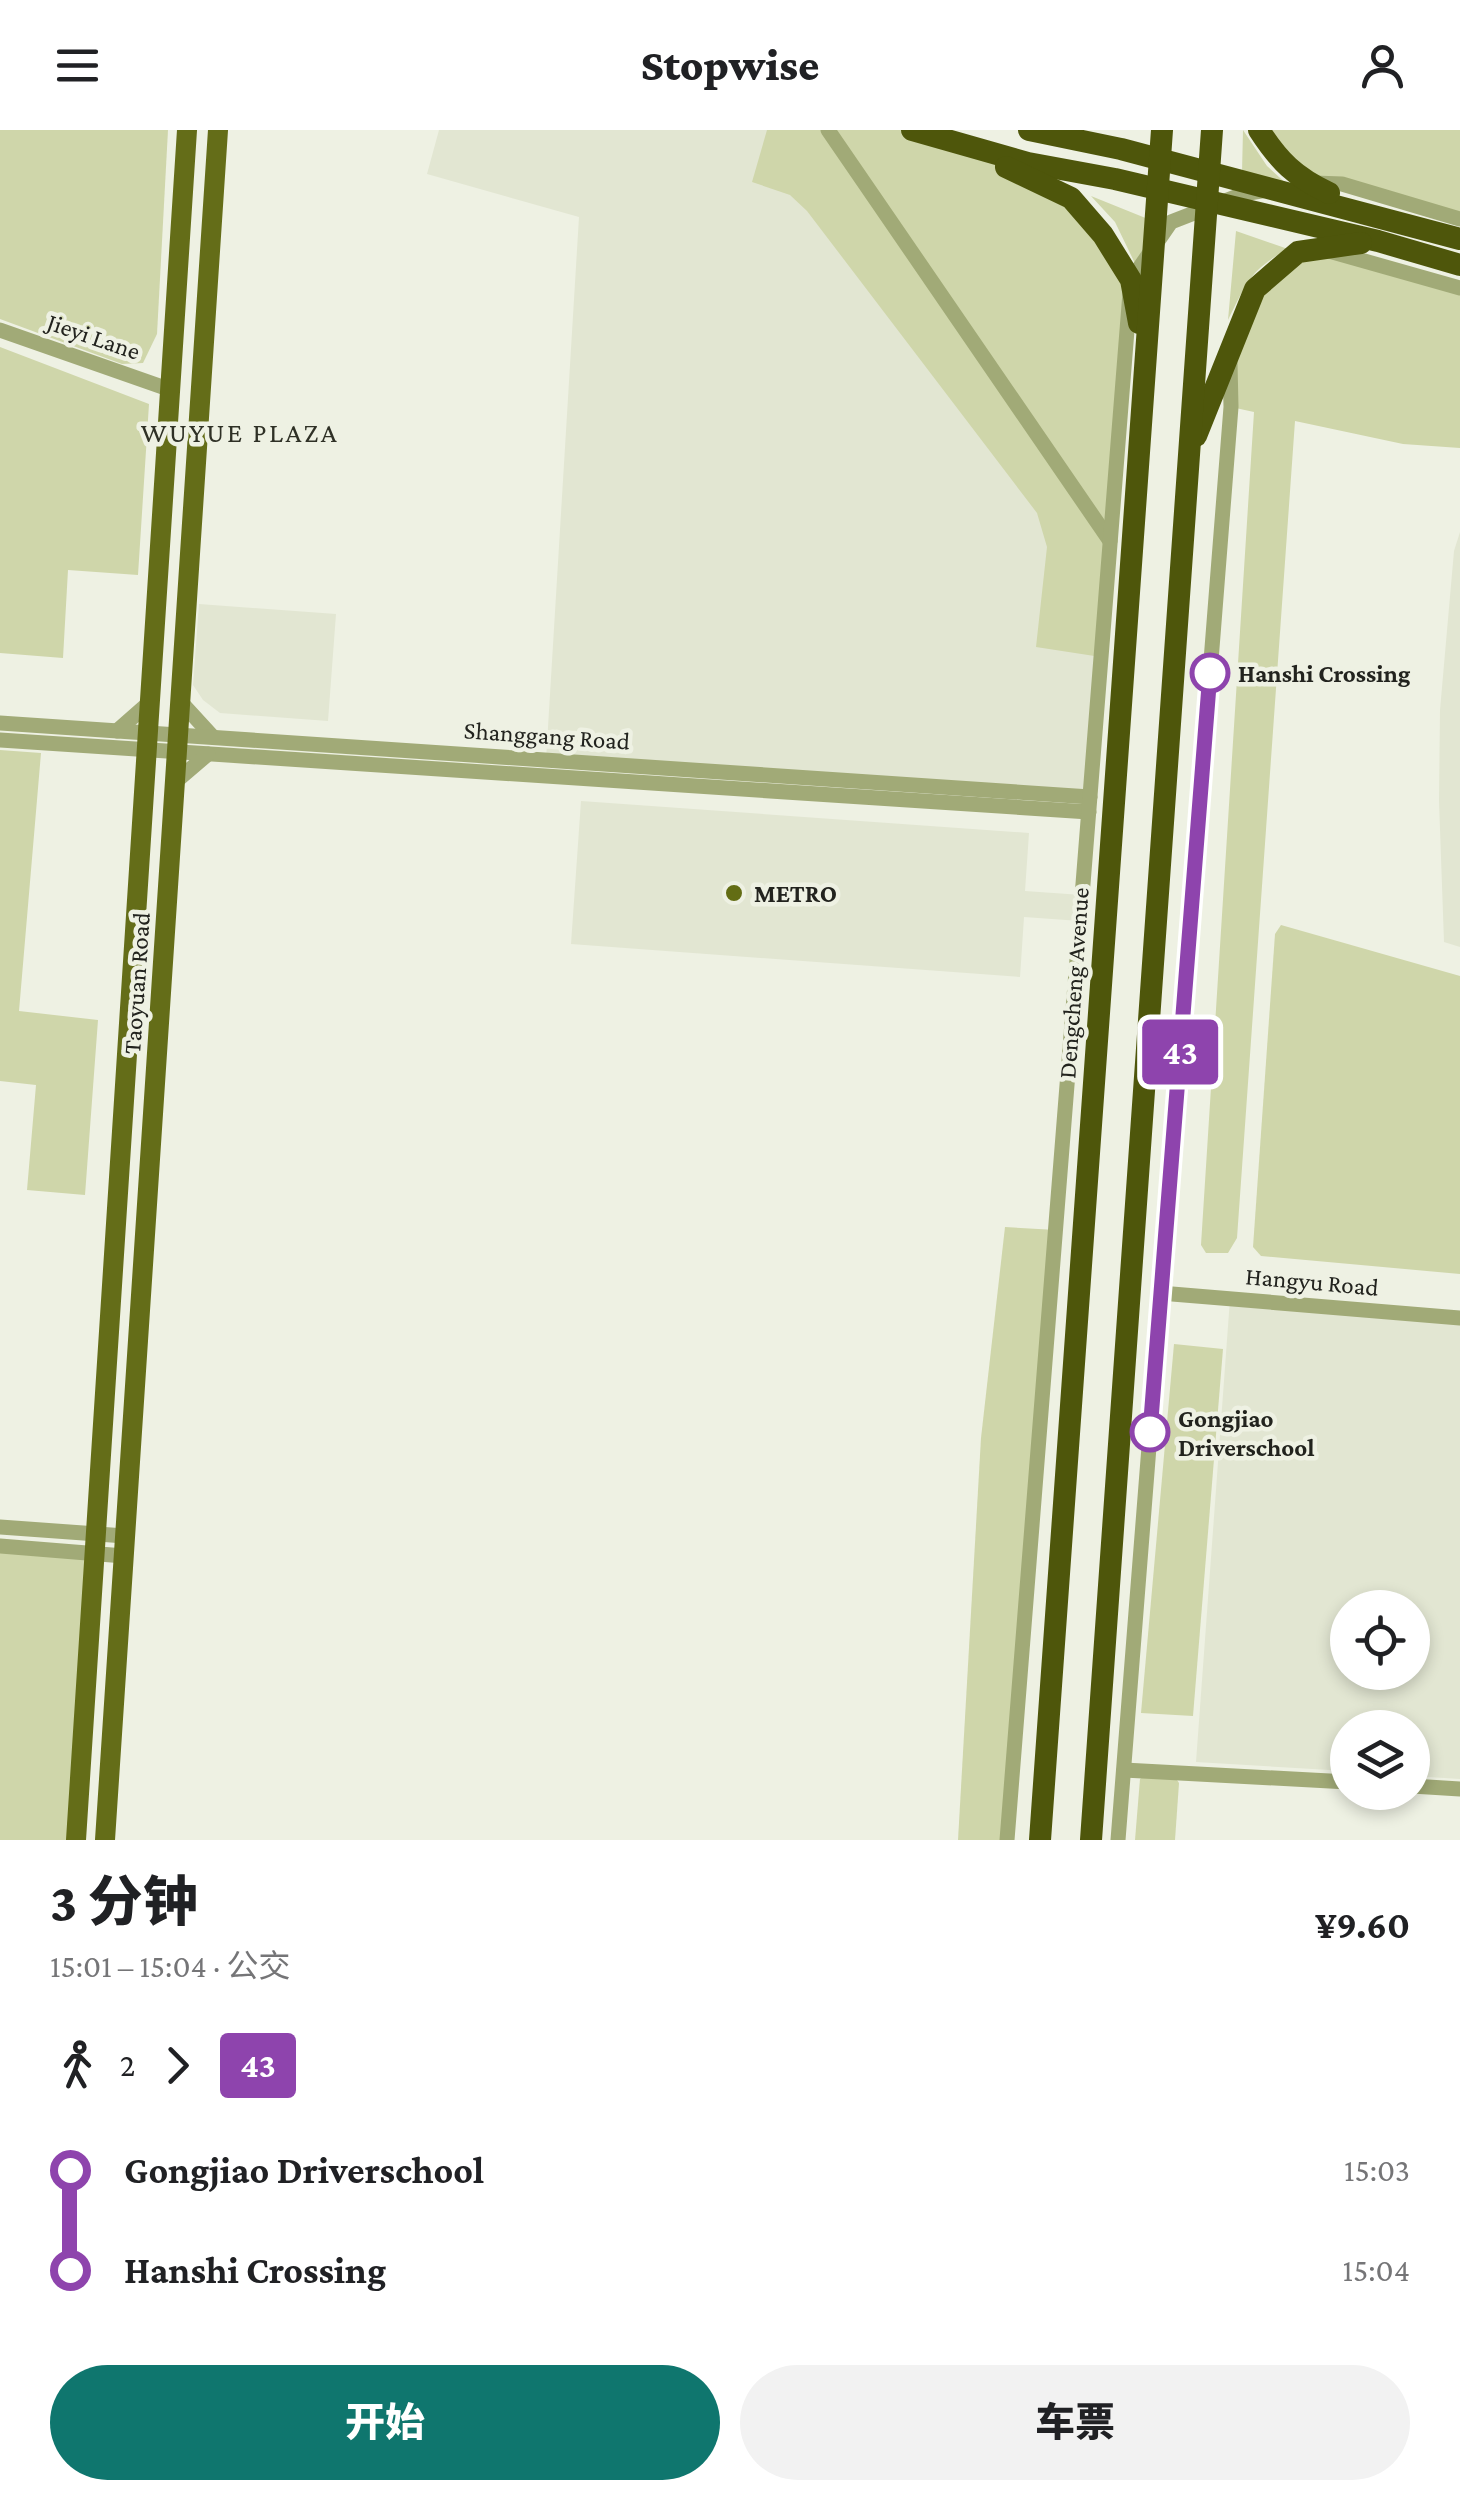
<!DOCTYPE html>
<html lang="zh">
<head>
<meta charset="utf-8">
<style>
	body { margin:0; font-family:"Crimson Pro","Noto Sans SC",serif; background:#f2f2f2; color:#202124; height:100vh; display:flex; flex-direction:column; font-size:38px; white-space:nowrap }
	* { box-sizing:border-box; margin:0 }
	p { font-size:32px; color:#757577 }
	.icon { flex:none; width:55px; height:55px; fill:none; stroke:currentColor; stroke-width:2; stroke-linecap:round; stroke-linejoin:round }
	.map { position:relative; height:1710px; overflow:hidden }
	.side { display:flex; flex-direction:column; background:#fff; flex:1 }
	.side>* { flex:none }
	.badge { padding:0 20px; border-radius:8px; font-size:35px; line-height:65px }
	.buttons { position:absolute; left:1330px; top:1460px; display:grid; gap:20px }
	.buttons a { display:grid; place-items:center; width:100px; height:100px; border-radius:50%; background:#fff; box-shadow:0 5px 15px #0003; font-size:50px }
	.map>.badge { position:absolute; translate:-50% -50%; box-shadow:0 0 0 5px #fff }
	.legs { display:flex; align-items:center; gap:15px; height:110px; padding:0 50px; font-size:32px }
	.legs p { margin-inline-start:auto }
	.head { display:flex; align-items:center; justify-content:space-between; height:170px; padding:0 50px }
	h1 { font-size:55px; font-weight:800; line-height:75px }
	.primary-button { display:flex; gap:20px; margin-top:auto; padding:20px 50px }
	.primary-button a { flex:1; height:115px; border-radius:60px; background:#0f766e; color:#fff; font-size:40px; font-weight:800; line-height:115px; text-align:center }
	.primary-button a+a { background:#f2f2f2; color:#202124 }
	ul { padding:0 50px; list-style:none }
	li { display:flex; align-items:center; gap:35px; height:100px; font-size:38px }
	li i { display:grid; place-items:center; width:15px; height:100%; margin:0 12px; background:currentColor }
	li i::after { content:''; width:25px; height:25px; margin:-12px; border:8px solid; border-radius:50%; background:#fff }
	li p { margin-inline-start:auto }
	li:first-child i { background:linear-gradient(#0000 50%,currentColor 0) }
	li:last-child i { background:linear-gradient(currentColor 50%,#0000 0) }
	header { display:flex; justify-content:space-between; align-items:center; height:130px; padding:0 50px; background:#fff; font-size:45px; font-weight:800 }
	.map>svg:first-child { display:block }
</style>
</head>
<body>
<header><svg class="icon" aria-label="menu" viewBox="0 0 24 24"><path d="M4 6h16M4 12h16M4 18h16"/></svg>Stopwise<svg class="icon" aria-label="person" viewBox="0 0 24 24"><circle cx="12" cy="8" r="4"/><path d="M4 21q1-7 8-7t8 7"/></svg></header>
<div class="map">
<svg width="1460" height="1710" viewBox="0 0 1460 1710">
	<rect width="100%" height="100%" fill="#eef1e3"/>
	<g fill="#e2e6d2" fill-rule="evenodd">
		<path d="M 439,0 L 828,0 L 1110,411 L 1090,667 L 546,630 L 579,87 L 427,44 Z"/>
		<path d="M 1460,402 L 1460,817 L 1444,812 L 1439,671 L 1440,580 L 1454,421 Z"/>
		<path d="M 199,474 L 336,484 L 328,591 L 220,583 L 203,570 L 193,555 Z"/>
		<path d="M 581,671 L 1029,703 L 1025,761 L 1082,765 L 1080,791 L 1024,787 L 1020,847 L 571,814 Z"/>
		<path d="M 1230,1169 L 1460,1189 L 1460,1649 L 1413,1646 L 1412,1598 L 1348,1598 L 1347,1641 L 1196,1632 ZM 1348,1478 L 1412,1478 L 1412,1542 L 1348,1542 Z"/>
	</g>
	<g fill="#cfd6aa">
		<path d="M 0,0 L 168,0 L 157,204 L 143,233 L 122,234 L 0,189 Z"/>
		<path d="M 767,0 L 912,0 L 961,15 L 1071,68 L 1131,150 L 1101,527 L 1036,517 L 1047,417 L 1037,383 L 807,81 L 790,65 L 752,52 Z"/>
		<path d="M 1243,0 L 1267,36 L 1291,58 L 1242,42 Z"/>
		<path d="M 1259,0 L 1460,0 L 1460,89 L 1307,53 Z"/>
		<path d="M 1091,66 L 1148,89 L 1144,152 L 1115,92 Z"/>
		<path d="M 1236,101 L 1288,119 C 1250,140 1247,152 1228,190 Z"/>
		<path d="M 1320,119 L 1460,158 L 1460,318 L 1403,314 L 1295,291 L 1237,1108 L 1228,1123 L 1206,1123 L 1201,1115 L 1254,282 L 1231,277 L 1230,218 L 1255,159 Z"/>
		<path d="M 0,217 L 149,274 L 138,445 L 68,440 L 63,528 L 0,523 Z"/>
		<path d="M 0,620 L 41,623 L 19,881 L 98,890 L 85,1065 L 27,1060 L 36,955 L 0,951 Z"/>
		<path d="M 1281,795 L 1460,846 L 1460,1144 L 1261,1126 L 1253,1117 L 1275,804 Z"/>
		<path d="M 1005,1097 L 1056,1100 L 1007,1710 L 958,1710 L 981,1308 Z"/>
		<path d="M 1174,1214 L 1223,1219 L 1193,1586 L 1141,1583 Z"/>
		<path d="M 0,1416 L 95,1423 L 76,1710 L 0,1710 Z"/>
		<path d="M 1145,1645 L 1175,1647 L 1179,1653 L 1175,1710 L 1135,1710 L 1140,1649 Z"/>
	</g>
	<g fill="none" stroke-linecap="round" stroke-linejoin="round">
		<g stroke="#a1aa77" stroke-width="15">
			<path d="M 828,0 L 1110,411"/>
			<path d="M 1314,53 L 1342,54 L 1460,89"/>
			<path d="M 1329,121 L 1460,158"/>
			<path d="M 0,200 L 171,260"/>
			<path d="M 180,571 L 213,607"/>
			<path d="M 0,593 L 1090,667"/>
			<path d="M 117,601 L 150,572"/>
			<path d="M 0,610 L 1089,682"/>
			<path d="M 174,653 L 208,624"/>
			<path d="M 1160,1163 L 1460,1188"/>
			<path d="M 0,1397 L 125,1406"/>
			<path d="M 0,1416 L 124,1426"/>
			<path d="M 1124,1640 L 1348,1652"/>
			<path d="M 1412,1656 L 1460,1659"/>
			<path d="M 1007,1710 L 1131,150 L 1171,92 L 1243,64 L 1267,60"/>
			<path d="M 1118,1710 L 1231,277 L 1230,233"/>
		</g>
		<g stroke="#646d18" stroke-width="20">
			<path d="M 76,1710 L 187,0"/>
			<path d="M 105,1710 L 218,0"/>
		</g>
		<g stroke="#4e560b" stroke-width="22">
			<path d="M 912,0 L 1028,33 L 1115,49 L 1378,111 L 1460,135"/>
			<path d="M 1029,0 L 1121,19 L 1460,109"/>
			<path d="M 1259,0 C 1279,31 1295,47 1329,63"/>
			<path d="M 1006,37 L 1071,68 L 1103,105 L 1131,150 L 1139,193"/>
			<path d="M 1196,306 L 1255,159 L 1298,122 L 1361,113"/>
			<path d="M 1040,1710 L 1162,0"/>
			<path d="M 1091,1710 L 1212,0"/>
		</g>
	</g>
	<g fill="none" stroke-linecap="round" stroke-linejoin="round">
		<g stroke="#fff" stroke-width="22">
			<path id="line-1" d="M 1150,1302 L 1210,543"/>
		</g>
		<use href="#line-1" stroke="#8e44ad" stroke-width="15"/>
	</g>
	<g fill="#fff" stroke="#8e44ad" stroke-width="5">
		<circle cx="1210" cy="543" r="18"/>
		<circle cx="1150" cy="1302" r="18"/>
	</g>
	<circle fill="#636d14" stroke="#eef1e3" stroke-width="4" cx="734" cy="763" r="10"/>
	<g text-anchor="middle" stroke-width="9" stroke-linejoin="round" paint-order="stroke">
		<g font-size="25" fill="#22231e" stroke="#eef1e3">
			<text transform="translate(94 206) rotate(19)" y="9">Jieyi Lane</text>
			<text transform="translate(547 605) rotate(4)" y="9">Shanggang Road</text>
			<text transform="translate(136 853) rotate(-86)" y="9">Taoyuan Road</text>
			<text transform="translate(1073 853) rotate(-86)" y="9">Dengcheng Avenue</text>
			<text transform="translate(1312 1151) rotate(5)" y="9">Hangyu Road</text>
		</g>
		<g font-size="25" font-weight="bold" fill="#22231e" stroke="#eef1e3" text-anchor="start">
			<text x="1238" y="552">Hanshi Crossing</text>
			<text x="1178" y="1297">Gongjiao<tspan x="1178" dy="29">Driverschool</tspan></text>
		</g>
		<g font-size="25" font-weight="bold" fill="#22231e" stroke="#eef1e3" text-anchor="start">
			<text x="754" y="772">METRO</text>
		</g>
		<g font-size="28" letter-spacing="2.5" fill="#2f3126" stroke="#eef1e3">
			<text x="240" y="312">WUYUE PLAZA</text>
		</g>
	</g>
</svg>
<div class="buttons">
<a><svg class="icon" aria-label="locate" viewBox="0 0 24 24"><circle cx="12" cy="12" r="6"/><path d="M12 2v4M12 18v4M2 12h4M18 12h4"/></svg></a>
<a><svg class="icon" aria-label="layers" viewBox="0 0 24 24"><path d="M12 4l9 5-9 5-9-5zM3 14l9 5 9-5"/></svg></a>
</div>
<b class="badge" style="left:1180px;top:922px;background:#8e44ad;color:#fff">43</b>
</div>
<section class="side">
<div class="head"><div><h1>3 分钟</h1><p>15:01 – 15:04 · 公交</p></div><b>¥9.60</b></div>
<div class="legs"><svg class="icon" aria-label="walk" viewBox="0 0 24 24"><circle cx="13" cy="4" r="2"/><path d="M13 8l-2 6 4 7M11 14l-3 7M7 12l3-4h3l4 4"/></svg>2<svg class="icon" aria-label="forward" viewBox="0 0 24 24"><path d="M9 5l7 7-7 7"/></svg><b class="badge" style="background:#8e44ad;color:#fff">43</b></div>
<ul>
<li><i style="color:#8e44ad"></i><b>Gongjiao Driverschool</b><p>15:03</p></li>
<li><i style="color:#8e44ad"></i><b>Hanshi Crossing</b><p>15:04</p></li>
</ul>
<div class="primary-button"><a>开始</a><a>车票</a></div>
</section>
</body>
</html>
